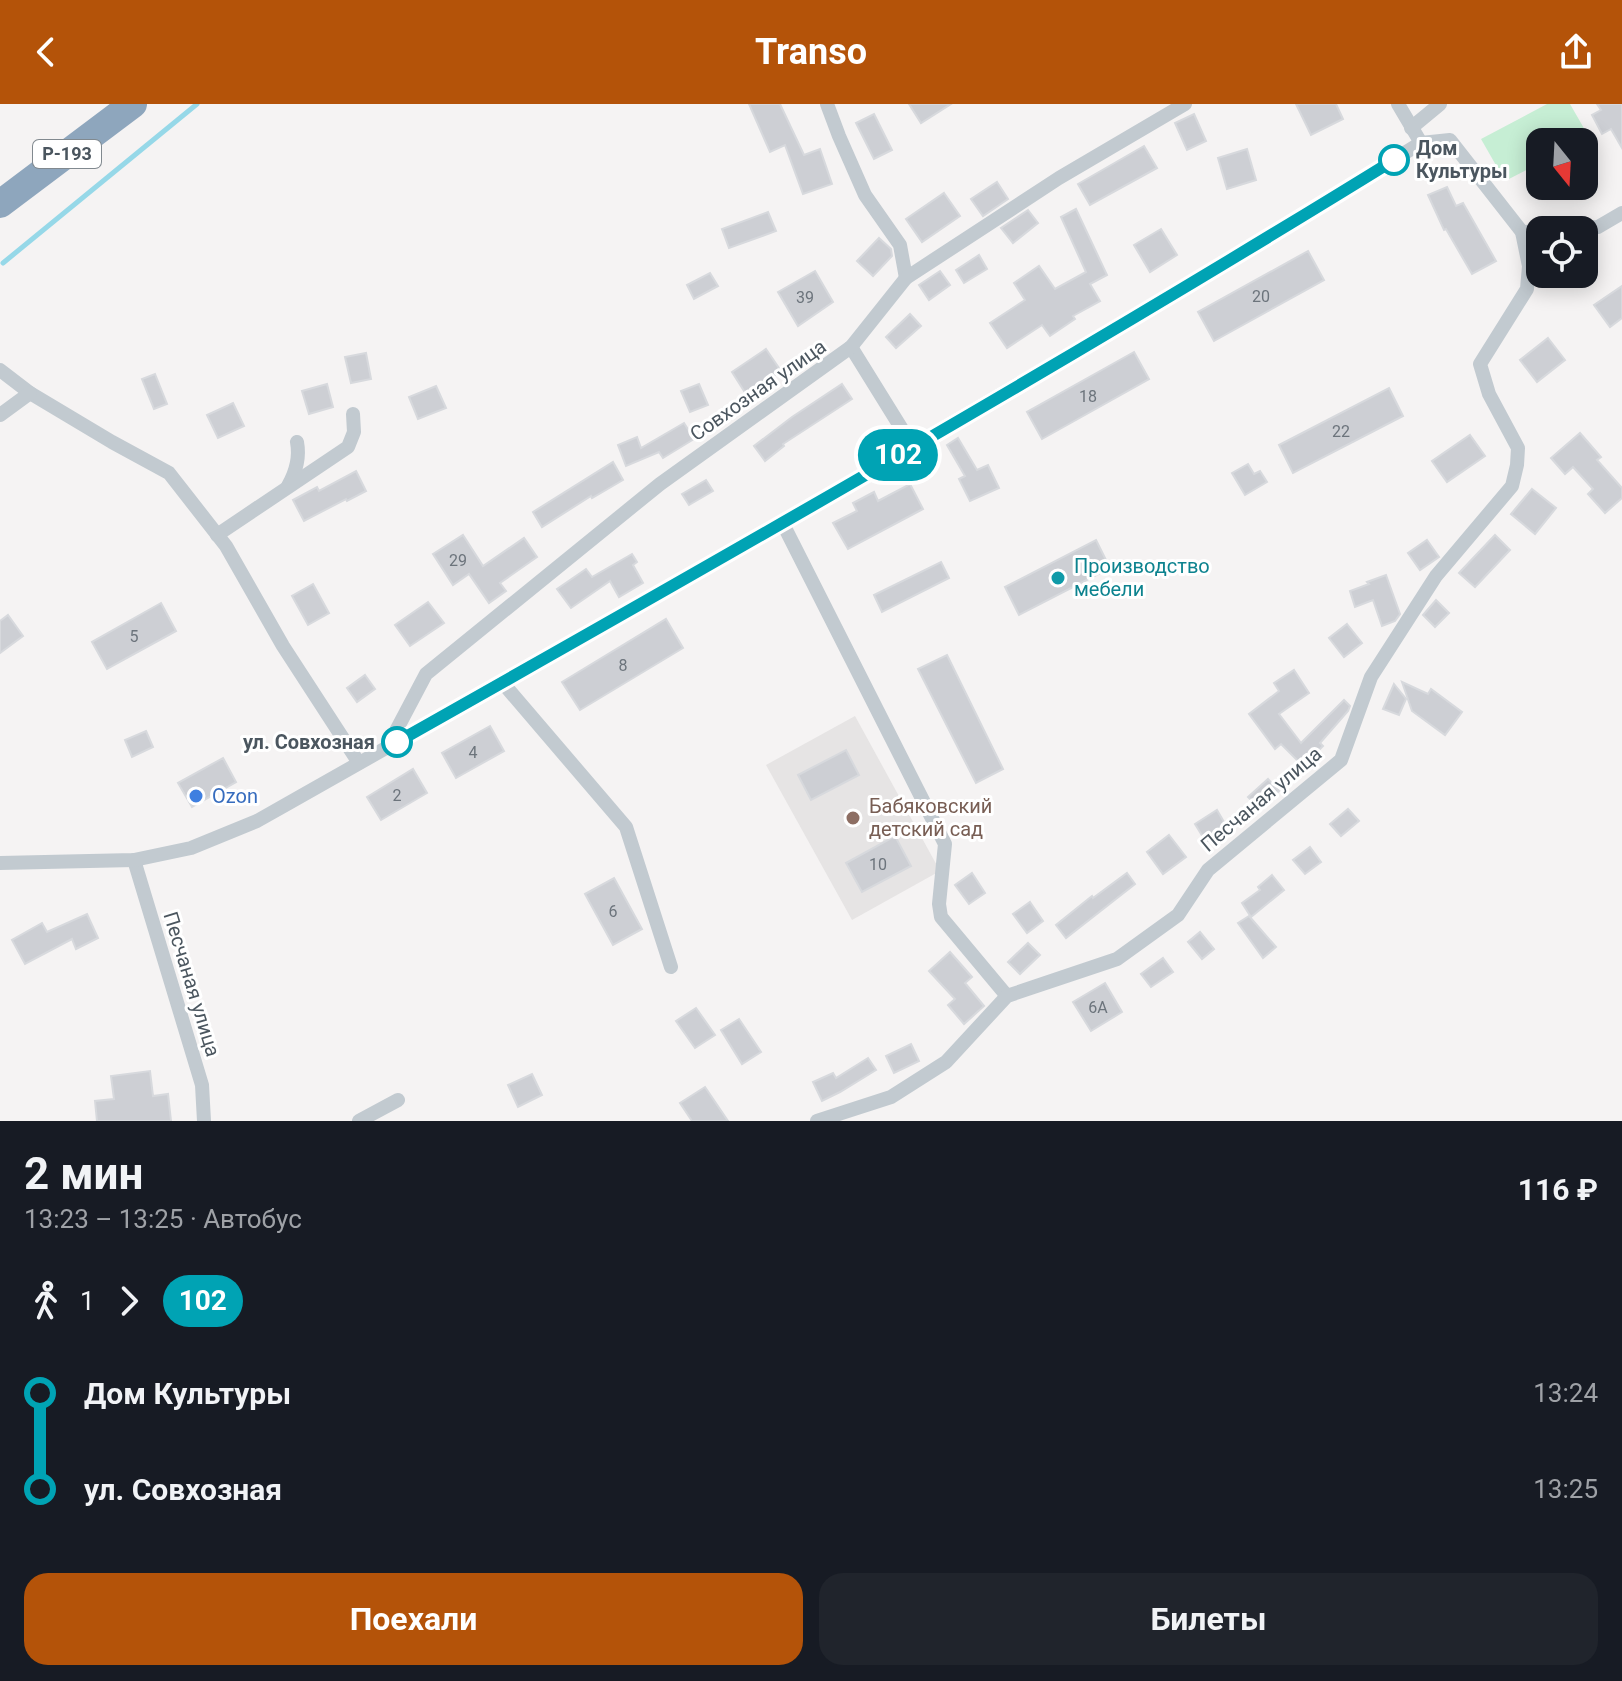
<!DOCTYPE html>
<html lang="ru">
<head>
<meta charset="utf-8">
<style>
	body { margin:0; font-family:Roboto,sans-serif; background:#20242c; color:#f1f3f6; height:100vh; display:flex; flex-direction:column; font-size:30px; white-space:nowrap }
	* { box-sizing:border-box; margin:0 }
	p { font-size:26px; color:#9ea1a6 }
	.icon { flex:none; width:44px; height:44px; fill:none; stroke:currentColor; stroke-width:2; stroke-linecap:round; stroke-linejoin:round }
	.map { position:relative; height:1017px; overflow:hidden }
	.panel { display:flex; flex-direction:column; background:#171b24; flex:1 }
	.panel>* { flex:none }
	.badge { padding:0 16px; border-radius:26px; font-size:28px; line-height:52px }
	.needle { width:52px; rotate:162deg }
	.fabs { position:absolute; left:1526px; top:24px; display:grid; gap:16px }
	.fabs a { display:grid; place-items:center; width:72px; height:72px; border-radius:16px; background:#171b24; box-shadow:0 4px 20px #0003; font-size:40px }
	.map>.badge { position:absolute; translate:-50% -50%; box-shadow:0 0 0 4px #fff }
	.legs { display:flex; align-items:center; gap:12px; height:88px; padding:0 24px; font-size:26px }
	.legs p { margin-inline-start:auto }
	.overview { display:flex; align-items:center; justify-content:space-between; height:136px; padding:0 24px }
	h1 { font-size:44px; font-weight:700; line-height:60px }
	.primary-button { display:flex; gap:16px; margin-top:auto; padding:16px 24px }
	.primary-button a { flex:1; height:92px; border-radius:24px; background:#b45309; color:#fff; font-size:32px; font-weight:700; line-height:92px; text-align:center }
	.primary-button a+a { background:#20242c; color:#f1f3f6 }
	ul { padding:0 24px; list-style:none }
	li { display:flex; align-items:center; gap:28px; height:96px; font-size:30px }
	li i { display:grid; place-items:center; width:12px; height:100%; margin:0 10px; background:currentColor }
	li i::after { content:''; width:20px; height:20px; margin:-10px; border:6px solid; border-radius:50%; background:#171b24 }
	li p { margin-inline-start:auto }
	li:first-child i { background:linear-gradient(#0000 50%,currentColor 0) }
	li:last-child i { background:linear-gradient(currentColor 50%,#0000 0) }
	header { display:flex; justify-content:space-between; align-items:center; height:104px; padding:0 24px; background:#b45309; color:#fff; font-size:36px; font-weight:700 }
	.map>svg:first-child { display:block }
</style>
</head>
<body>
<header><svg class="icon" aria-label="back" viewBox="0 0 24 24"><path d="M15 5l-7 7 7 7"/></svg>Transo<svg class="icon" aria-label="share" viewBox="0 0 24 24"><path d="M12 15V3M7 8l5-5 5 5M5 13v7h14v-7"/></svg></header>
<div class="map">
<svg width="1622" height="1017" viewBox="0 0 1622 1017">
	<rect width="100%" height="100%" fill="#f5f3f3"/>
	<path fill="#e6e4e4" d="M 855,612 L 940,767 L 852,816 L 766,661 Z"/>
	<path fill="#c6eed4" d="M 1547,0 L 1570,0 L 1589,33 L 1579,38 L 1540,38 L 1540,59 L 1505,77 L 1481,35 Z"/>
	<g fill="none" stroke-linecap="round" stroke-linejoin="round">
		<path stroke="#96d8e8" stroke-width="5" d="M 3,159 L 197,0"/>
	</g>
	<g fill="#cdcfd4" stroke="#d7d9dd" stroke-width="2">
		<path d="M 749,0 L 780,0 L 804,51 L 820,45 L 832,80 L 803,90 L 785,41 L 770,48 Z"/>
		<path d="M 909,0 L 951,0 L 921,19 Z"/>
		<path d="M 1296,0 L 1336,0 L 1343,15 L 1311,31 Z"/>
		<path d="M 1597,0 L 1622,0 L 1622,44 L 1611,25 L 1602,30 L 1592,11 L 1601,6 Z"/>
		<path d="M 874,10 L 892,46 L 874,55 L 856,19 Z"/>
		<path d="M 1194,10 L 1206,37 L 1187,46 L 1175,19 Z"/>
		<path d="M 1144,42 L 1157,64 L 1090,101 L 1078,80 Z"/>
		<path d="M 1247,45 L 1256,76 L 1227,85 L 1218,54 Z"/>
		<path d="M 997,78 L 1008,95 L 983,112 L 971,95 Z"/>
		<path d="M 1447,83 L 1456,102 L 1463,99 L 1496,157 L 1472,170 L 1446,125 L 1444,126 L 1428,91 Z"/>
		<path d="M 944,89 L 960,112 L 922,138 L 906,115 Z"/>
		<path d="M 1076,105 L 1107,171 L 1090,180 L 1100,197 L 1073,212 L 1075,215 L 1050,232 L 1042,221 L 1007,244 L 990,219 L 1025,196 L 1014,179 L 1039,162 L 1055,185 L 1086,168 L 1061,113 Z"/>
		<path d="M 1028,106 L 1038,119 L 1013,139 L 1001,124 Z"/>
		<path d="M 768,108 L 776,127 L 729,144 L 722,125 Z"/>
		<path d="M 1161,125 L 1177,151 L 1150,168 L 1134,141 Z"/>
		<path d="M 879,134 L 891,145 L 892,152 L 873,172 L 857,157 Z"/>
		<path d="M 1308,147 L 1324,176 L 1214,237 L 1198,208 Z"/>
		<path d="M 979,151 L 987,165 L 964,179 L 956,166 Z"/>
		<path d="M 815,167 L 833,198 L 798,222 L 778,188 Z"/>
		<path d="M 940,167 L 950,181 L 929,196 L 919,181 Z"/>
		<path d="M 710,169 L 718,182 L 694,195 L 687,181 Z"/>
		<path d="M 1622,182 L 1622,214 L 1610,223 L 1594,201 Z"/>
		<path d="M 910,210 L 921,222 L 896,244 L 886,233 Z"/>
		<path d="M 1548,234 L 1565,256 L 1537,278 L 1520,256 Z"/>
		<path d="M 766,245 L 781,267 L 746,290 L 732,268 Z"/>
		<path d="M 1134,248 L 1149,275 L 1042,335 L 1027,308 Z"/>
		<path d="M 366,249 L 371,275 L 351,279 L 345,253 Z"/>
		<path d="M 155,270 L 167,300 L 154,305 L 142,275 Z"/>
		<path d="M 327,280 L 333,303 L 309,310 L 302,287 Z"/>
		<path d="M 699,280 L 708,301 L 690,308 L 681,287 Z"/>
		<path d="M 842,280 L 852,295 L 783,340 L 784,342 L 765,357 L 754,342 L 792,313 Z"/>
		<path d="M 436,282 L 446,304 L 418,315 L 409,293 Z"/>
		<path d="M 1389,284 L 1403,312 L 1293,369 L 1279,341 Z"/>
		<path d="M 233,299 L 244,322 L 218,334 L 207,311 Z"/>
		<path d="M 684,319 L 694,335 L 663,354 L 659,348 L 626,362 L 618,341 L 637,333 L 641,344 Z"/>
		<path d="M 1580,329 L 1601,353 L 1597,356 L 1622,384 L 1622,394 L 1605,409 L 1588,390 L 1593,385 L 1573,363 L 1565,370 L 1551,354 Z"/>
		<path d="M 1470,331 L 1485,352 L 1447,378 L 1432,357 Z"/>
		<path d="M 958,334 L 977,366 L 988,361 L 999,384 L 970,397 L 959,375 L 965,372 L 947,341 Z"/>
		<path d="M 613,358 L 623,376 L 592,394 L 591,392 L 542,423 L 533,408 Z"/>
		<path d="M 1248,360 L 1254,370 L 1260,367 L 1267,378 L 1245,391 L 1232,369 Z"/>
		<path d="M 356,367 L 366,387 L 347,397 L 346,395 L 304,417 L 293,396 L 317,383 L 319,387 Z"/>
		<path d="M 706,376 L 713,387 L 689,401 L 682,390 Z"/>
		<path d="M 910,380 L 923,405 L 848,445 L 833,419 L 857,407 L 853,399 L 874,388 L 878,397 Z"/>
		<path d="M 1532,385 L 1556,404 L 1535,430 L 1511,410 Z"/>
		<path d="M 463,431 L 483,462 L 524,434 L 537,453 L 500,479 L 506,487 L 489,499 L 469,470 L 453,481 L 433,450 Z"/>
		<path d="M 1495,431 L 1510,446 L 1475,483 L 1459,469 Z"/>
		<path d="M 1096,436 L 1110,464 L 1019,511 L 1005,483 Z"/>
		<path d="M 1427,436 L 1439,453 L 1420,466 L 1408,449 Z"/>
		<path d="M 632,450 L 637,458 L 633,461 L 643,479 L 619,493 L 610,477 L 571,504 L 557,485 L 586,465 L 592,473 Z"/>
		<path d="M 941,458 L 949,474 L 882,508 L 874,491 Z"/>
		<path d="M 1386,471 L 1400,510 L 1395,517 L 1382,522 L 1373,496 L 1355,503 L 1350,487 L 1369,480 L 1367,478 Z"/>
		<path d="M 313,480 L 329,509 L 308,521 L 292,492 Z"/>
		<path d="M 1436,496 L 1449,509 L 1435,523 L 1423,511 Z"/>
		<path d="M 428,498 L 444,519 L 410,542 L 395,521 Z"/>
		<path d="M 161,499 L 176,527 L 107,565 L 92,538 Z"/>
		<path d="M 8,511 L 23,532 L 0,549 L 0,517 Z"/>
		<path d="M 666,515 L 683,544 L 580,606 L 562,578 Z"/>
		<path d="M 1347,520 L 1362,539 L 1344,553 L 1329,534 Z"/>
		<path d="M 947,551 L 1003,665 L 976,679 L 918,565 Z"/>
		<path d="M 1294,566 L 1309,589 L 1279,610 L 1301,639 L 1344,596 L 1350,602 L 1348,607 L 1320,639 L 1323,642 L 1303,662 L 1281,640 L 1275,645 L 1249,610 L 1279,587 L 1274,579 Z"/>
		<path d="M 365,571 L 375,585 L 357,598 L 347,584 Z"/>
		<path d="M 1402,578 L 1428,590 L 1431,585 L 1462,608 L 1445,631 L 1412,607 Z"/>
		<path d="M 1394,580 L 1406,595 L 1399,611 L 1383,605 Z"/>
		<path d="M 490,622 L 504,647 L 456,674 L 442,649 Z"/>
		<path d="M 146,627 L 153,643 L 132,653 L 125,636 Z"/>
		<path d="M 846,646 L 859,671 L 811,696 L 798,671 Z"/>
		<path d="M 223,654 L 236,678 L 192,703 L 178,679 Z"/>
		<path d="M 413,665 L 427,689 L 381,716 L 367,693 Z"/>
		<path d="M 1268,675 L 1279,687 L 1260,705 L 1248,693 Z"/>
		<path d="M 1348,705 L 1359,717 L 1341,732 L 1330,720 Z"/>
		<path d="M 1217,706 L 1228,725 L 1206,738 L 1195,720 Z"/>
		<path d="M 1169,731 L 1186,753 L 1163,770 L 1147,748 Z"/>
		<path d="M 895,732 L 911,762 L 862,788 L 846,759 Z"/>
		<path d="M 1310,743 L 1321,758 L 1305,770 L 1293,756 Z"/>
		<path d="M 972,769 L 985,789 L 969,800 L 955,781 Z"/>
		<path d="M 1127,769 L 1135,780 L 1066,834 L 1056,821 L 1092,792 L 1093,794 Z"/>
		<path d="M 1272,771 L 1284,786 L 1251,813 L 1242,799 L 1260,786 L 1258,783 Z"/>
		<path d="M 614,774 L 642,825 L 613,841 L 585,790 Z"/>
		<path d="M 1030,798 L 1043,817 L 1027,829 L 1013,810 Z"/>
		<path d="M 87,810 L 98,834 L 76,845 L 72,835 L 25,860 L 12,836 L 42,819 L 47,828 Z"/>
		<path d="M 1249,812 L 1276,843 L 1263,854 L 1238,819 Z"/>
		<path d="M 1200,828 L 1214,845 L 1202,855 L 1188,838 Z"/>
		<path d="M 1028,839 L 1040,851 L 1020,870 L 1008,858 Z"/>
		<path d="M 950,848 L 972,873 L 965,879 L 984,902 L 964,920 L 948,901 L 955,895 L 929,867 Z"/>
		<path d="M 1163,854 L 1173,868 L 1151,883 L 1141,870 Z"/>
		<path d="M 1105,879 L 1122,908 L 1091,927 L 1073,898 Z"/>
		<path d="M 696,904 L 715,931 L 695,944 L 676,917 Z"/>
		<path d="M 739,915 L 761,948 L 742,960 L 721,926 Z"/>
		<path d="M 911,940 L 919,957 L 894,969 L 886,952 Z"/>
		<path d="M 868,954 L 876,966 L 840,988 L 822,997 L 813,978 L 833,969 L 836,974 Z"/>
		<path d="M 150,967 L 153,992 L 168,990 L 171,1017 L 97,1017 L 95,997 L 114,995 L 111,972 Z"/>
		<path d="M 532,970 L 542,991 L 518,1003 L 508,981 Z"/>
		<path d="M 705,983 L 728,1017 L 692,1017 L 680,999 Z"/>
	</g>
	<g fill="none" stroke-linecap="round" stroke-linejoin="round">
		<g stroke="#c2cad0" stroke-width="14">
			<path d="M 827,0 L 839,32 L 865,91 L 900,141 L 906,174"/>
			<path d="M 1398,0 L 1421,39"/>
			<path d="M 1411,24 L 1440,0"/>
			<path d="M 1551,126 L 1598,123 L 1622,109"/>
			<path d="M 1522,128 L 1540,127"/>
			<path d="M 851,243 L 913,343"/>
			<path d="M 0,266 L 30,289 L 112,338 L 169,369 L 226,442 L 283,542 L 359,659"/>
			<path d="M 0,311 L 30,289"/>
			<path d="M 288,382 C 296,368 300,354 297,338"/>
			<path d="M 782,418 L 945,740 L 939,800 L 941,813 L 1007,892"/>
			<path d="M 217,431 L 348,343 L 354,328 L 353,310"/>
			<path d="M 502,578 L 626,723 L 671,863"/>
			<path d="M 388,642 L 426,570 L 660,380 L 851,243 L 906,174 L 1059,74 L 1185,0"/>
			<path d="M 134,756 L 202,981 L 204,1017"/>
			<path d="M 0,759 L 134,756 L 191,744 L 257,717 C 648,496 1038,273 1421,39 L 1450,36 L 1522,128 L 1529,162 L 1527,185 L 1480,260 L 1489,290 L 1518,344 L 1517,361 L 1512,382 L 1436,472 L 1371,573 L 1341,656 L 1208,766 L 1178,811 L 1117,855 L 1007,892 L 946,958 L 891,993 L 817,1017"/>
			<path d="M 359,1017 L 398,996"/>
		</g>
		<path stroke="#8ea6bd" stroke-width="28" d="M 0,100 L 133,0"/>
	</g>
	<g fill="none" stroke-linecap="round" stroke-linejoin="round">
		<g stroke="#fff" stroke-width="18">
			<path id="line-1" d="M 397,638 C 732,449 1067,258 1394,56"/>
		</g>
		<use href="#line-1" stroke="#00a3b4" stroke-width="12"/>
	</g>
	<g fill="#fff" stroke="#00a3b4" stroke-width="4">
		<circle cx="1394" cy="56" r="14"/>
		<circle cx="397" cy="638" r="14"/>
	</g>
	<circle fill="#0f9aa8" stroke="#fff" stroke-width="3" cx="1058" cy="474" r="8"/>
	<circle fill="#3f7fe0" stroke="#fff" stroke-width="3" cx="196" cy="692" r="8"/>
	<circle fill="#8d6e63" stroke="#fff" stroke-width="3" cx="853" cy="714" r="8"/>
	<g text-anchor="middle" stroke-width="6" stroke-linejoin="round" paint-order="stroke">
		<g font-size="16" fill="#6c747c">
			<text x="1261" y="198">20</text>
			<text x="805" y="199">39</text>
			<text x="1088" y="298">18</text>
			<text x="1341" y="333">22</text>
			<text x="458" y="462">29</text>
			<text x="134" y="538">5</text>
			<text x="623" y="567">8</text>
			<text x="473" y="654">4</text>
			<text x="397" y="697">2</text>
			<text x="878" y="766">10</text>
			<text x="613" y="813">6</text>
			<text x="1098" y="909">6А</text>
		</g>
		<rect fill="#fff" stroke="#81898f" stroke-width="2" x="33" y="36" width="68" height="28" rx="6"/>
		<g font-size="18" font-weight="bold" fill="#4b565f">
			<text x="67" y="56">Р-193</text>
		</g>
		<g font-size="20" font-weight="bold" fill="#4b565f" stroke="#fff" text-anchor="start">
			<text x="1416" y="51">Дом<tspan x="1416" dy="23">Культуры</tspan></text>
			<text x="375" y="645" text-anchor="end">ул. Совхозная</text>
		</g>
		<g font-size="20" fill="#4b565f" stroke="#fff">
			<text transform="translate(758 286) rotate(-35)" y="7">Совхозная улица</text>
			<text transform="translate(1261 695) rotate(-40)" y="7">Песчаная улица</text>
			<text transform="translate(192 880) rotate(73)" y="7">Песчаная улица</text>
		</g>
		<g font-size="20" fill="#0d838f" stroke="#fff" text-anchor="start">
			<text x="1074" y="469">Производство<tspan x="1074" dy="23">мебели</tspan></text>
		</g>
		<g font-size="20" fill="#366cbe" stroke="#fff" text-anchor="start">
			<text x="212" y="699">Ozon</text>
		</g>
		<g font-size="20" fill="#785e54" stroke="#fff" text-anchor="start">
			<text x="869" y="709">Бабяковский<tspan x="869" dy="23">детский сад</tspan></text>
		</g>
	</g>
</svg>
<div class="fabs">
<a><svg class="needle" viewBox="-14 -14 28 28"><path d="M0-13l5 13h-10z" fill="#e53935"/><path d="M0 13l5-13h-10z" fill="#9ea1a6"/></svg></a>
<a><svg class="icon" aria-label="locate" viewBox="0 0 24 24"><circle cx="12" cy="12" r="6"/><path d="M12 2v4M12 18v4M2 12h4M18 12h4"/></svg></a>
</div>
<b class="badge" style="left:898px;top:351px;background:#00a3b4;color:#fff">102</b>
</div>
<section class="panel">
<div class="overview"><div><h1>2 мин</h1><p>13:23 – 13:25 · Автобус</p></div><b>116 ₽</b></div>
<div class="legs"><svg class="icon" aria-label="walk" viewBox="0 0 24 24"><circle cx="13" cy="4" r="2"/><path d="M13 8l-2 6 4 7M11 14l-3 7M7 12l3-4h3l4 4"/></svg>1<svg class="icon" aria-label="forward" viewBox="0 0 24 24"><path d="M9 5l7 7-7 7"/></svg><b class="badge" style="background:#00a3b4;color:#fff">102</b></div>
<ul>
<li><i style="color:#00a3b4"></i><b>Дом Культуры</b><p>13:24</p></li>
<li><i style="color:#00a3b4"></i><b>ул. Совхозная</b><p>13:25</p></li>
</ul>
<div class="primary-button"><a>Поехали</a><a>Билеты</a></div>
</section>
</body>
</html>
